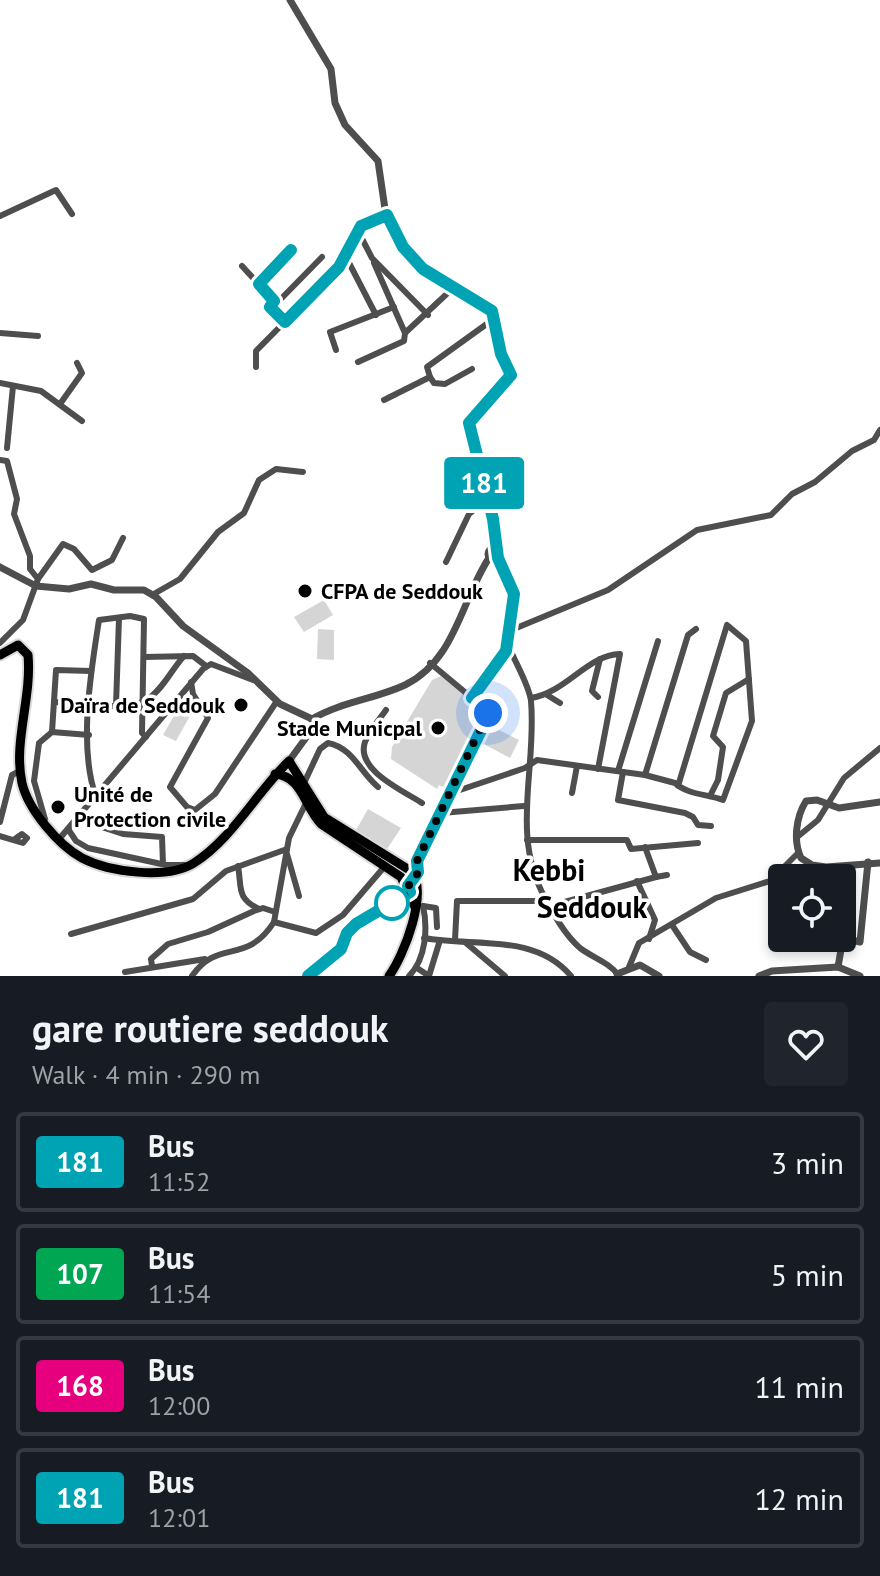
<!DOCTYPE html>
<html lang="en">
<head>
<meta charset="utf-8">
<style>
	body { margin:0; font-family:"PT Sans",sans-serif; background:#20242c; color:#f1f3f6; height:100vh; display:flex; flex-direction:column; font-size:30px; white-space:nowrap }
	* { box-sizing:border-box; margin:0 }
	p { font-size:26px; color:#9ea1a6 }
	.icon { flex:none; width:44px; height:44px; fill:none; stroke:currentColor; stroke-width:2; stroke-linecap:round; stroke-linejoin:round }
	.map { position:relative; height:976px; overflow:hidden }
	.details { display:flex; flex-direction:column; background:#171b24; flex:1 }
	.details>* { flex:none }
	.badge { padding:0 16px; border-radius:6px; font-size:28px; line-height:52px }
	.tools { position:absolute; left:768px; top:864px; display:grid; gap:16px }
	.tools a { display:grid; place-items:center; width:88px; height:88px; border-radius:8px; background:#171b24; box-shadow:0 4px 12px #0003; font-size:40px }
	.you { position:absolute; width:40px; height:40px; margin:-20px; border:6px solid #fff; border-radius:50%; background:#1a73e8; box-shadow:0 0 0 12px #1a73e833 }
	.map>.badge { position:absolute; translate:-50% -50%; box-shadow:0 0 0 4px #fff }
	.round { display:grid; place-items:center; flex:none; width:84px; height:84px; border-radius:8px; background:#20242c }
	.headline { display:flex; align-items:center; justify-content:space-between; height:136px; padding:0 32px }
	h1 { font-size:38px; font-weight:700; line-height:60px }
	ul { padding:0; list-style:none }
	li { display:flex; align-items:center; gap:24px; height:100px; margin:0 16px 12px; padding:0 16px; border:4px solid #363941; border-radius:8px }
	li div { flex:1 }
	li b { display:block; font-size:30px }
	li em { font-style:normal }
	li .badge { min-width:88px; font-weight:700; text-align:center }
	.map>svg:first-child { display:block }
</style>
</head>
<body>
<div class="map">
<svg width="880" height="976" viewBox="0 0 880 976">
	<rect width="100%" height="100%" fill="#fff"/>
	<g fill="#d5d5d5">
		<path d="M 324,600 L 333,615 L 304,632 L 294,617 Z"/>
		<path d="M 318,629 L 334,630 L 334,660 L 317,659 Z"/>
		<path d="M 441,676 L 483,710 L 444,788 L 439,785 L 437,789 L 391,759 L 392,747 L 432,680 Z"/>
		<path d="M 179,707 L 191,714 L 176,741 L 163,735 Z"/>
		<path d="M 489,725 L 519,740 L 510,758 L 480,742 Z"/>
		<path d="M 368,809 L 401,828 L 387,849 L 356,830 Z"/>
	</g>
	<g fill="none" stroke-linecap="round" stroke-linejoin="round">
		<g stroke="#dbdbdb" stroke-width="13">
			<g id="primary">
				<path d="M 0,655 L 18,645 L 28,655 C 32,698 13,742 22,783 C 28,809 58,845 82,858 C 109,872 167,880 194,863 C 232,839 256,793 289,761 L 324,817 L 411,871 C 429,891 404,956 389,976"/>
				<path d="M 275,774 C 302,776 304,806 321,824 L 401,877 L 415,907"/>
			</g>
		</g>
		<g stroke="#4e4e4e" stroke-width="6">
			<path d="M 0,216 L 56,190 L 72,214"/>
			<path d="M 358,231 L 372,258 L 428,315"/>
			<path d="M 345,255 L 376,315"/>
			<path d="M 374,263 L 405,333"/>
			<path d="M 242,266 L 274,301 L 270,307 L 285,322"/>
			<path d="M 259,284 L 291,250"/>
			<path d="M 274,306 L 322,257"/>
			<path d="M 0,333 L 38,336"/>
			<path d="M 336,350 L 330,332 L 394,307"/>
			<path d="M 358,362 L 404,341 L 405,333 L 452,289"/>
			<path d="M 256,367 L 256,351 L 339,267 L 361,226 L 387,215"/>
			<path d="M 430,377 L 434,383 L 445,384 L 472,369"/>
			<path d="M 0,383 L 41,391 L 82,421"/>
			<path d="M 384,400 L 430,377 L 427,367 L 495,318"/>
			<path d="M 60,404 L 82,373 L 77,363"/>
			<path d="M 7,448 L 13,386"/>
			<path d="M 0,460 L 7,461 L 17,499 L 14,514 L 30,556 L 30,569 L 38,579 L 23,620 L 0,643"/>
			<path d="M 446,562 L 469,514 L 489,498"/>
			<path d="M 38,579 L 63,544 L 74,549 L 92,570 L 112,560 L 123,538"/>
			<path d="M 152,595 L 180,579 L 218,532 L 244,513 L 259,480 L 276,469 L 303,472"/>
			<path d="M 509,631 L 608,590 L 697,530 L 771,515 L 792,494 L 815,482 L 852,451 L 874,440 L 880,430"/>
			<path d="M 508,644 C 514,661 529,684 531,701 C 537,768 510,835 545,898 C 554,915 565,935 580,948 C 593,958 609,962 619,976"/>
			<path d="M 144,657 L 193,656 L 206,666"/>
			<path d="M 430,663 L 472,698"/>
			<path d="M 191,682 L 193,694 L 208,718 L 170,787 L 187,807 L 195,810 L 215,794 L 277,701"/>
			<path d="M 547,695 L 560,703"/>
			<path d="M 598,697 L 592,691 L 600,659"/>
			<path d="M 531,698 C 567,692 587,655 620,654 L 598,769"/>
			<path d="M 55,702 C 77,703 130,712 148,699 C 163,689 172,669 184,656"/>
			<path d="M 116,705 L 119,618"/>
			<path d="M 386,710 C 379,720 369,731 365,742 C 355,770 404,791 422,803"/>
			<path d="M 52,732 L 56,670 L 91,671"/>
			<path d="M 618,771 L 658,641"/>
			<path d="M 623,772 L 618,800 L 685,813 L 693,817 L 698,825 L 711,826"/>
			<path d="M 645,775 L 688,635 L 696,629"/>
			<path d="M 305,781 L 320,749 L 328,743 C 353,748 360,772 378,787"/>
			<path d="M 451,793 L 525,768 L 537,760 L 645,775 L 675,783 C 688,795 707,794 723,800 L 752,721 L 746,641 L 727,625 L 678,786"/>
			<path d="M 572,793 L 577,766"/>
			<path d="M 710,796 L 718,780 L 723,747 L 713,736 L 726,693 L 749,679"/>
			<path d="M 96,797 C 78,747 91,671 99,620 L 130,616 L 144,619 L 142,733 L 146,737"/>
			<path d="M 441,813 L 524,806"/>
			<path d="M 45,819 L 34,781 L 39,743 L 52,732 L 89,735"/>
			<path d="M 77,819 L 123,834 L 162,837 L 163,864"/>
			<path d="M 0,822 L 12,775 L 20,771"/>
			<path d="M 68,829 L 76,841 L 88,848 L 166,865 L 184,865"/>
			<path d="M 0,836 L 23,843 L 27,838 L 22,834 L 15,839"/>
			<path d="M 60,838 L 203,669 L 211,664 L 253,680"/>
			<path d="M 796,838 L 818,820 L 844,778 L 880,748"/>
			<path d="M 527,840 L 627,840 L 631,849 L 698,843"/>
			<path d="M 645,847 L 656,877 L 667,875"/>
			<path d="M 287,854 L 299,896"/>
			<path d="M 238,866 C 242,888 236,898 259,909"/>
			<path d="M 407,869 L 422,854 L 488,716 L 484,704 L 472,698 C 506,660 531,603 498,558"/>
			<path d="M 637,881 L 655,920 L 649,939"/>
			<path d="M 408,886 L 417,878 L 417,861"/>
			<path d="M 423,906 L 436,908 L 437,927"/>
			<path d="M 550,906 L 656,877"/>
			<path d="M 274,922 L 316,933 L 343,915 L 385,866"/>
			<path d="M 672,925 L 690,952 L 706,960"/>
			<path d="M 71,934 L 193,899 L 226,871 L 287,849"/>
			<path d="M 424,938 C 474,947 535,933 571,976"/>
			<path d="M 455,940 L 457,901 L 546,901"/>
			<path d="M 466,943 L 505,976"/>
			<path d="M 152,966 L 151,959 L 168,944 L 208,932 L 254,911 L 263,908 L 275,912"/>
			<path d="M 629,967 L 639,943 L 716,898 L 770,881 L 799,852"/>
			<path d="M 417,968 L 429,976 L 440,940"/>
			<path d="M 125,972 L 205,959"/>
			<path d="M 192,976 C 218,938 246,966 274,922 L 289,838 L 306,803"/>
			<path d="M 308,976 L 321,969 L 341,949 L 347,933 L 356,924 L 410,892"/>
			<path d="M 409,976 C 426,959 428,928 423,906"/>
		</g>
		<g stroke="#4e4e4e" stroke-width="7">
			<path d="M 290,0 L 331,69 L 335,103 L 345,125 L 378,161 L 385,209 L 403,247 L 434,278 L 487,304 L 497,321 C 492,339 504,359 511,375 L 469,423 L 498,549"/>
			<circle cx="494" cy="554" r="6"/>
			<path d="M 0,567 L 36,586 L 69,589 L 91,584 L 114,590 L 144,590 L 156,597 L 183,626 L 248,673 L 280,704 L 312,719 L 313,728 L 289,761"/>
			<path d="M 312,719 C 341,702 375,699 405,685 C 456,660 461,600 489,558"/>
			<path d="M 880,802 L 839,808 L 817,800 L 806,801 C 796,817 793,841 801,858 L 812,865 L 826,867 L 880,863"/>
			<path d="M 838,967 L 843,938 L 860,942 L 868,862"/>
			<path d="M 617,974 L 640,965 L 659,976"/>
			<path d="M 759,976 L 772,971 L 838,967 L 860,976"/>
		</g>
		<use href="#primary" stroke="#000" stroke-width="9"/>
	</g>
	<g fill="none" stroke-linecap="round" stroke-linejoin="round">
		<g stroke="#fff" stroke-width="18">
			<path id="line" d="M 291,250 L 259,284 L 274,301 L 270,307 L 285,322 L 339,267 L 361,226 L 387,215 L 403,247 L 423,269 L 492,311 L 501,354 L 511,375 L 469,423 L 493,519 L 498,558 L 514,594 L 506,651 L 472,698 L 484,704 L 488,716 L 417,861 L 418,872 L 408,886 L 410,892 L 356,924 L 347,933 L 341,949 L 308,976"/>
		</g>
		<use href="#line" stroke="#00a3b4" stroke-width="12"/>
		<path stroke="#000" stroke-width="8" stroke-dasharray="0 14.4" d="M 392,903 L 410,892 L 408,886 L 417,878 L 417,861 L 488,713"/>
	</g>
	<g fill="#000" stroke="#fff" stroke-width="3">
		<circle cx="305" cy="591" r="8"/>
		<circle cx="241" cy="705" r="8"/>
		<circle cx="438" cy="728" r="8"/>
		<circle cx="58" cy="807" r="8"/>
	</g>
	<circle fill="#fff" stroke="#00a3b4" stroke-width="4" cx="392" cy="903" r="16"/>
	<g text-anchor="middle" stroke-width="7" stroke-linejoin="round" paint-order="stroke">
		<g font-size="22" font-weight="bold" fill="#000" stroke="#fff" text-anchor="start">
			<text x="321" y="599">CFPA de Seddouk</text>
			<text x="225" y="713" text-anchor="end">Daïra de Seddouk</text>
			<text x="422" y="736" text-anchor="end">Stade Municpal</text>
			<text x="74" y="802">Unité de<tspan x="74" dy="25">Protection civile</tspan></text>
		</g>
		<g font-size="30" font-weight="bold" fill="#000" stroke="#fff">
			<text x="549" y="881">Kebbi</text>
			<text x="592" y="918">Seddouk</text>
		</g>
	</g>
</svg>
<div class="tools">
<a><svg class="icon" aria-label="locate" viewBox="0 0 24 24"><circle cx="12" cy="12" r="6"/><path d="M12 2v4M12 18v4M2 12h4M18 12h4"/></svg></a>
</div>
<div class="you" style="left:488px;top:713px"></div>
<b class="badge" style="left:484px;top:483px;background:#00a3b4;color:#fff">181</b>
</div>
<section class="details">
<div class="headline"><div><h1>gare routiere seddouk</h1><p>Walk · 4 min · 290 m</p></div><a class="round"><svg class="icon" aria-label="heart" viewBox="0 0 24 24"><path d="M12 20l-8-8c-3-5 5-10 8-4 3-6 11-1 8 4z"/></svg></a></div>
<ul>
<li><span class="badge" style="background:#00a3b4;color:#fff">181</span><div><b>Bus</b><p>11:52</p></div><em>3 min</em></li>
<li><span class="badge" style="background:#00a651;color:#fff">107</span><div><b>Bus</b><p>11:54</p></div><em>5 min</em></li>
<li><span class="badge" style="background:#e6007e;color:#fff">168</span><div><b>Bus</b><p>12:00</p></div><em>11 min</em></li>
<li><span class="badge" style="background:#00a3b4;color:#fff">181</span><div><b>Bus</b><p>12:01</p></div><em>12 min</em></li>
</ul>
</section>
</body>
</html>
